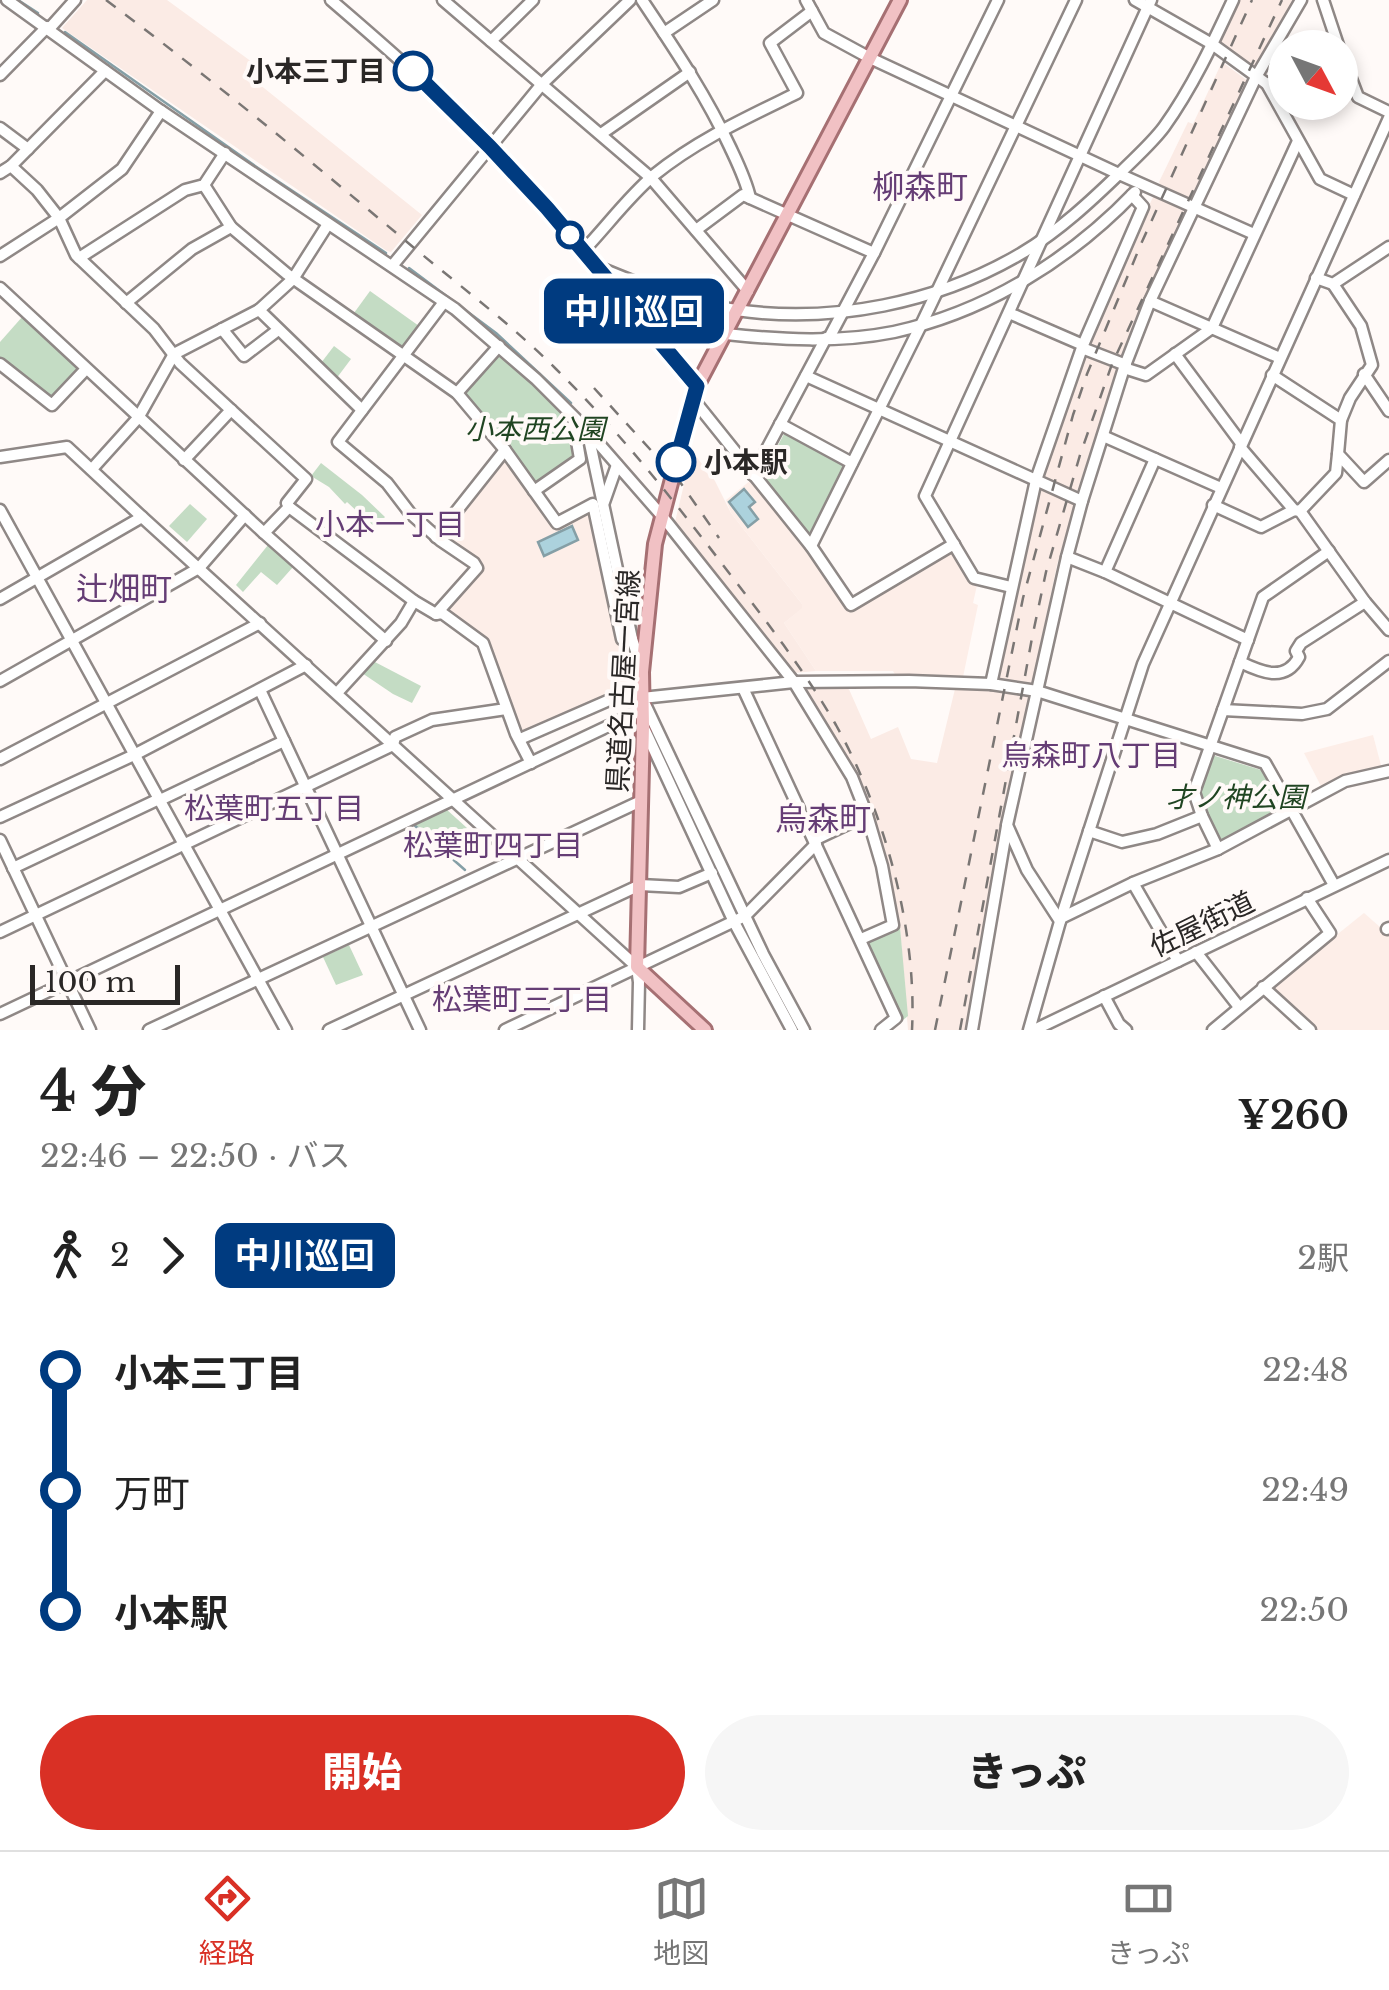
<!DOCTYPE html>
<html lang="ja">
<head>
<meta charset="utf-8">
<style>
	body { margin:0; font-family:"Libre Baskerville","Noto Sans JP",serif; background:#f6f6f6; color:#222; height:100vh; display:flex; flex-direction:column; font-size:38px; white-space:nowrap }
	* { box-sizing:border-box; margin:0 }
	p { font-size:32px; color:#767676 }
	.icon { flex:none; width:55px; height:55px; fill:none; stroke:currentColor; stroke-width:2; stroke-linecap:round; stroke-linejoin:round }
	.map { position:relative; height:1030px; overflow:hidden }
	.panel { display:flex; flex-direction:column; background:#fff; flex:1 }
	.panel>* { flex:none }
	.badge { padding:0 20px; border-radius:15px; font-size:35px; line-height:65px }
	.needle { width:65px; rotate:131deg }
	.fabs { position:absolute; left:1268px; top:30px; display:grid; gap:20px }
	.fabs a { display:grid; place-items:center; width:90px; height:90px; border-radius:50%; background:#fff; box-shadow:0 5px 15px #0003; font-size:50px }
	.scale { position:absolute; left:30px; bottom:25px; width:150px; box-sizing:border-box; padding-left:10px; border:5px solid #2a2726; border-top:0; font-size:28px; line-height:35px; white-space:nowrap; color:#2a2726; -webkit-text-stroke:8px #fffaf8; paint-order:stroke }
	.map>.badge { position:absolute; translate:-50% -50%; box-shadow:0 0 0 5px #fff }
	.legs { display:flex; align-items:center; gap:15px; height:110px; padding:0 40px; font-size:32px }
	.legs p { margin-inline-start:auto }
	.head { display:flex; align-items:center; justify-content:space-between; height:170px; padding:0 40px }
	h1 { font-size:55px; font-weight:800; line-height:75px }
	.button { display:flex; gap:20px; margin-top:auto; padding:20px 40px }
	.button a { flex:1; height:115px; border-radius:60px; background:#d93025; color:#fff; font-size:40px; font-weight:800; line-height:115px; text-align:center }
	.button a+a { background:#f6f6f6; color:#222 }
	ul { padding:0 40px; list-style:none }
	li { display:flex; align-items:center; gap:35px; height:120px; font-size:38px }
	li i { display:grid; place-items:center; width:15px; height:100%; margin:0 12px; background:currentColor }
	li i::after { content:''; width:25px; height:25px; margin:-12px; border:8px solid; border-radius:50%; background:#fff }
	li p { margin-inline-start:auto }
	li:first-child i { background:linear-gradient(#0000 50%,currentColor 0) }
	li:last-child i { background:linear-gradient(currentColor 50%,#0000 0) }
	.dock { display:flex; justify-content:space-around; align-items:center; height:140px; border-top:2px solid #e0e0e0; background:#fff; font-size:28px; color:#767676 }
	.dock a { display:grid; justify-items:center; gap:5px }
	.dock .on { color:#d93025 }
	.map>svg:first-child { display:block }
</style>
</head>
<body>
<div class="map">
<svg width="1389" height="1030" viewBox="0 0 1389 1030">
	<rect width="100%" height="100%" fill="#fffaf8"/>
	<g fill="#fbebe5">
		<path d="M 87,0 L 167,0 L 252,62 L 244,72 L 422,215 L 391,252 L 387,251 L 62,28 Z"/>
		<path d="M 1239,0 L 1297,0 L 1256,67 L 1222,49 L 1220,41 Z"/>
		<path d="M 1222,62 L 1248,81 L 1193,197 L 1190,199 L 1162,188 L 1159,182 L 1188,122 L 1193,124 Z"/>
		<path d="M 1154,195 L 1184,210 L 1186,214 L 1124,356 L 1121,358 L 1092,345 L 1090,339 L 1123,261 Z"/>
		<path d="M 1088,354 L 1116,367 L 1119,371 L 1077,491 L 1074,492 L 1047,481 L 1043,476 L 1084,356 Z"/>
		<path d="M 692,451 L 715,481 L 731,513 L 802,604 L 803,608 L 784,623 L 816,671 L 793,673 L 676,527 L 675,522 Z"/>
		<path d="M 1041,490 L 1072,502 L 1074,506 L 1057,565 L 1032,684 L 1029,686 L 997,680 L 1037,493 Z"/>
		<path d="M 848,687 L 871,739 L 898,727 L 911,759 L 937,763 L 955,689 L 985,689 L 1027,697 L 1030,700 L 1002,829 L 966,1030 L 908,1030 L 900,927 L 885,861 L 854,774 L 806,692 L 807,688 Z"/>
	</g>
	<g fill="#fdeee8">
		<path d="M 503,461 L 507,462 L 554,528 L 589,509 L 616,636 L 632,688 L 521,735 L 511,715 L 506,692 L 484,640 L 446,613 L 445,609 L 480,570 L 481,562 L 448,541 L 444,535 Z"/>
		<path d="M 751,480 L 808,549 L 851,611 L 949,553 L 955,554 L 972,583 L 977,585 L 973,603 L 978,605 L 963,677 L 896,676 L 893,671 L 816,671 L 784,623 L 802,608 L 802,604 L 731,513 L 726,500 Z"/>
		<path d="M 1373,735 L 1382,769 L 1322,788 L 1304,753 Z"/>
		<path d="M 1364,913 L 1389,935 L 1389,1030 L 1316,1030 L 1272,990 L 1273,986 Z"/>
	</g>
	<g fill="#c4dcc4">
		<path d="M 370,291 L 419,326 L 405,345 L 401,345 L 354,313 Z"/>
		<path d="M 23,316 L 77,366 L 76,373 L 57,395 L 48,395 L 0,357 L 0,342 Z"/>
		<path d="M 334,346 L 351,359 L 336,379 L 321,363 Z"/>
		<path d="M 497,353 L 505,354 L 569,420 L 576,459 L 537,484 L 531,479 L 497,432 L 467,398 L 464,393 Z"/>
		<path d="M 788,432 L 843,461 L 845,467 L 814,531 L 807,533 L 761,477 L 784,434 Z"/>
		<path d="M 321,463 L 362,495 L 385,517 L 375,528 L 347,502 L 345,504 L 329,487 L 311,476 Z"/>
		<path d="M 190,504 L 207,519 L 187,542 L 169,526 Z"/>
		<path d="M 268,545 L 293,567 L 277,585 L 261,572 L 243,592 L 236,585 Z"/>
		<path d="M 373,661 L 421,686 L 412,703 L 393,694 L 362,673 Z"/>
		<path d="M 1212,755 L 1261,770 L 1281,804 L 1277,811 L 1219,841 L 1200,793 Z"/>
		<path d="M 442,809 L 446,809 L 467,828 L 445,853 L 413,824 Z"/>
		<path d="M 900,927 L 908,1016 L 903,1020 L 868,944 L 870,939 Z"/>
		<path d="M 349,945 L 363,975 L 336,985 L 323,957 Z"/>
	</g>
	<g fill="#acd2dd" stroke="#859fa6" stroke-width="2.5">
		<path d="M 744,489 L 755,502 L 749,507 L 758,519 L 748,527 L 729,502 Z"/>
		<path d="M 572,526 L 578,540 L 544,556 L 538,542 Z"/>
	</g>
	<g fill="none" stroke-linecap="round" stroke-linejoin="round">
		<g stroke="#859fa6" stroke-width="2.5">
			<path d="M 18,0 L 38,13"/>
			<path d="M 65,32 L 258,168 L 386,253"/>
			<path d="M 409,268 L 496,333 L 571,403"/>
			<path d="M 583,438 L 590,466"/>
			<path d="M 413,824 L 465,870"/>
		</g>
		<g stroke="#8f8886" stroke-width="15">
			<g id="minor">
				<path d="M 7,0 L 161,111 L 455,309 L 536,379 L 586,429 L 662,516 L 794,682 L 852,777 L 867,815 L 882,866 L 893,925 L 861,939"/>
				<path d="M 331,0 C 387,48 442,96 493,150 C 565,225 630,306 697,386"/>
				<path d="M 443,0 L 651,178 L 748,291"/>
				<path d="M 642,0 C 674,48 706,95 730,147 C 738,164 746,180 750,198"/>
				<path d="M 806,0 L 824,33 L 870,58 L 1119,174 L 1254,234"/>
				<path d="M 1135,0 L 1212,44 L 1267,84 L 1320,179 L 1354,195"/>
				<path d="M 1323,0 L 1339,48"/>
				<path d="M 49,29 L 75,0"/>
				<path d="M 664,33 L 713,0"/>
				<path d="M 491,41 L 533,0"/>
				<path d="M 1340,50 L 1358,97 L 1389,112"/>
				<path d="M 0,75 L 47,27"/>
				<path d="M 1267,84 L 1285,77"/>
				<path d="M 0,128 L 28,149"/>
				<path d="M 601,134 L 690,72"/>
				<path d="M 11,166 L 37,190 L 59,218 L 76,255 L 154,329 L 180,363 L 306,479 L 287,503 L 289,507 L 264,533"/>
				<path d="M 0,173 L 11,166 L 105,71"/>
				<path d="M 204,185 L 231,227 L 287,274 L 457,393 L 505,450"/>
				<path d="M 696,230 L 743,195 L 874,253"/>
				<path d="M 584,250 C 607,226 628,197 654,175 C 697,140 748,117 797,93 L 770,43 L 812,11"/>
				<path d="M 0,256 L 59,218 L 122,169 L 161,111"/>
				<path d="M 79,258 L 185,190 L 204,185 L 225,153"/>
				<path d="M 392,266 L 542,84 L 630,0"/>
				<path d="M 598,267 C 643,286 687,303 736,310 C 832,324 938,303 1022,253 C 1059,231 1091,201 1122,171 C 1136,157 1152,143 1164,127 C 1192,88 1213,43 1233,0"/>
				<path d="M 1316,278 L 1333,284 L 1389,247"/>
				<path d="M 1333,284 L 1361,326 L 1372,365 L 1350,398 L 1341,420"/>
				<path d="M 0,288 L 264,533 L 386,641"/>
				<path d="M 1150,301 L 1280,358"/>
				<path d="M 126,303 L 192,249 L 231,227"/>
				<path d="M 259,310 L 293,279 L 328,224"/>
				<path d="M 1009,313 L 1083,345"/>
				<path d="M 222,329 L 244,356 L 278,330"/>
				<path d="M 726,334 C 781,340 839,343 894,332 C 986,312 1070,260 1135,192"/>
				<path d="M 829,338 L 874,253 L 998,0"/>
				<path d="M 1082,348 L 1126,365"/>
				<path d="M 1175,354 L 1241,443"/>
				<path d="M 0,364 L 52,405 L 86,369"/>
				<path d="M 1124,368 L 1146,375 L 1212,328 L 1298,141"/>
				<path d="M 1364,374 L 1389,411"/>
				<path d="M 1272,375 L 1341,420 L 1338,454 L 1364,482 L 1389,460"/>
				<path d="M 806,376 L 1082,501"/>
				<path d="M 457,393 L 499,346"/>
				<path d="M 693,399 L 811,546 L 851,605 L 954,544"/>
				<path d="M 780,424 L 852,463"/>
				<path d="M 588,434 L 632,639 L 641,666"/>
				<path d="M 1103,436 L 1221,488"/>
				<path d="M 1240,447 L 1294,510 L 1300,511 L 1365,602 L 1389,630"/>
				<path d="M 0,457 L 67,447 L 142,517 L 637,967 L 639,982 L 638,1030"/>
				<path d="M 184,460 L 231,410"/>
				<path d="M 92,469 L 138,418 L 174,354 L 259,310 L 362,410"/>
				<path d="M 753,475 L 826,338"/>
				<path d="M 534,491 L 580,459 L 573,418"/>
				<path d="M 604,502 L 617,465"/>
				<path d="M 1213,505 L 1261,527 L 1294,510"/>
				<path d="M 289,507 L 414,601 L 436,614 L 442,613 L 483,643 L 516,734 L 531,763"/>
				<path d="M 0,510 L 286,1030"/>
				<path d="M 1300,511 L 1336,473 L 1338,454"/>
				<path d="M 436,537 L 505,450 L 557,523 L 593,504 L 622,639 L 632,639"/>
				<path d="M 811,546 L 921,325 L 1076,0"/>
				<path d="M 1067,557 L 1105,572 L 1248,640"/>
				<path d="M 1105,572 L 1155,459"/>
				<path d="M 1011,587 L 974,578 L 925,496 L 1151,0"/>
				<path d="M 0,599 L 142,517"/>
				<path d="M 436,614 L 477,568 L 474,563 L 440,540 L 410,513 L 387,483 L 338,442 L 444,302"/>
				<path d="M 1240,662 C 1261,672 1285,683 1299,657 L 1296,651 L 1301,643 L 1365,602"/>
				<path d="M 0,681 L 199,568 L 245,515"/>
				<path d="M 991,684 L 1036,480 L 1083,345 L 1143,207 L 1132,195"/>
				<path d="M 743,688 L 896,1018 L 881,1030"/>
				<path d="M 260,690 L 420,1030"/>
				<path d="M 337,693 L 401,623 L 414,601"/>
				<path d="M 1223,710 L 1302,714 L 1327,709 L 1389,661"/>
				<path d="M 643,726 L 734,922 L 792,1030"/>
				<path d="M 520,739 L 630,691 L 638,712"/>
				<path d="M 0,759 L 260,623"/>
				<path d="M 160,800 L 284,741"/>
				<path d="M 0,817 L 134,755 L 306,665"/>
				<path d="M 1089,831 L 1122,842 L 1157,834 L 1202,816"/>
				<path d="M 0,840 L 90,1030"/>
				<path d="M 814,840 L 867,815"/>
				<path d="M 1218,849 L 1202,816 L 1194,792 L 1263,597 L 1329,551"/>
				<path d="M 13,868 L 159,799"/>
				<path d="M 1133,883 L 1178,961"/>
				<path d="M 1061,918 L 1133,883 L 1218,849 L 1345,781 L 1389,771"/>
				<path d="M 1060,921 L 1027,870 L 1007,825 L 1067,557 L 1082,501 L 1124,368 L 1150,301 L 1256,77 L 1301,0"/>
				<path d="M 1387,929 L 1389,928"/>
				<path d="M 0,932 L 393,745 L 395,737 L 432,720 L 506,709"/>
				<path d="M 1196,952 L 1239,1007"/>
				<path d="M 1263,987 L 1310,1030"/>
				<path d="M 1104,996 L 1119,1024 L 1126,1030"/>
				<path d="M 0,1014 L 638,712 L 643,712"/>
				<path d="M 149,1030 L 641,801"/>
				<path d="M 329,1030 L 640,885 L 679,887 L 712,873"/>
				<path d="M 505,1030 L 745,916 L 816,844"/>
				<path d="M 804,1030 L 763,954 L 642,698 L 794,682 L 909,681 L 991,684 L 1037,691 L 1265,763 L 1334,885"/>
				<path d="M 972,1030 L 1007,826"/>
				<path d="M 1029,1030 L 1061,918 L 1143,664 L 1389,118"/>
				<path d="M 1034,1030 L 1389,860"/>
				<path d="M 1213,1030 L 1330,933 L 1307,898"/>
			</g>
		</g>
		<g stroke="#a67073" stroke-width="18">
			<path id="major" d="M 705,1030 L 637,967 L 643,726 L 642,672 L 655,544 L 693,399 L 697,386 L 900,0"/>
		</g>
		<use href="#minor" stroke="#fff" stroke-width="10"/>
		<use href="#major" stroke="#f1c1c4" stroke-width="12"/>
		<g stroke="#7a7674" stroke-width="2.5" stroke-dasharray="12 12" stroke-linecap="butt">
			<path d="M 106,0 C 209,77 308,159 407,242 C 457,284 510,323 556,369 C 617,429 671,497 723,565 C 763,617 803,668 836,725 C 885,813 917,929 912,1030"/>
			<path d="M 594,388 L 680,482 L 719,538"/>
			<path d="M 935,1030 L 1023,598 L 1073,415 L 1087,374 L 1141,244 L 1252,0"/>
			<path d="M 960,1030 L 1032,638 L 1046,572 L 1080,455 L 1112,364 L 1282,0"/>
		</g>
	</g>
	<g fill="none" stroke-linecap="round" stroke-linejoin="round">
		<g stroke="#fff" stroke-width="22">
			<path id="line-1" d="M 413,71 L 490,147 L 547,208 L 697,386 L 676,462"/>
		</g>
		<use href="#line-1" stroke="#003b80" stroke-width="15"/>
	</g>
	<g fill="#fff" stroke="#003b80" stroke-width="5">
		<circle cx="413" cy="71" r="18"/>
		<circle cx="570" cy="235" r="12"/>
		<circle cx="676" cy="462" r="18"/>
	</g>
	<g text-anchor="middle" stroke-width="8" stroke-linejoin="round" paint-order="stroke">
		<g font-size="28" font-weight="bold" fill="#2a2726" stroke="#fffaf8" text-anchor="end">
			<text x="386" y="81">小本三丁目</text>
			<text x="704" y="472" text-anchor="start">小本駅</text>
		</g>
		<g font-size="28" font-style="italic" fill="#204522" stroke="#fffaf8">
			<text x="535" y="439">小本西公園</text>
			<text x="1236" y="807">才ノ神公園</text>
		</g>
		<g font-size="28" fill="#2a2726" stroke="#fffaf8">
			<text transform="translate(623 681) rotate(-87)" y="10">県道名古屋一宮線</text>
			<text transform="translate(1202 924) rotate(-26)" y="10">佐屋街道</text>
		</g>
		<g font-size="30" fill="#653d75" stroke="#fffaf8">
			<text x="390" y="535">小本一丁目</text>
			<text x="1091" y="766">烏森町八丁目</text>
			<text x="274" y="819">松葉町五丁目</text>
			<text x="493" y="856">松葉町四丁目</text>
			<text x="522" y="1010">松葉町三丁目</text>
		</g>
		<g font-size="32" fill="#653d75" stroke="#fffaf8">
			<text x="920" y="198">柳森町</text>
			<text x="124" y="600">辻畑町</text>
			<text x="823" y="830">烏森町</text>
		</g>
	</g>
</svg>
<div class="fabs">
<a><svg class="needle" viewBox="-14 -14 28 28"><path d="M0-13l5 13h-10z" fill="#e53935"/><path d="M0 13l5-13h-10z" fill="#767676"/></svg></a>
</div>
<div class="scale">100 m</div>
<b class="badge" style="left:634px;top:311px;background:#003b80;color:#fff">中川巡回</b>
</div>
<section class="panel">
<div class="head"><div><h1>4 分</h1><p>22:46 – 22:50 · バス</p></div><b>¥260</b></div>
<div class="legs"><svg class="icon" aria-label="walk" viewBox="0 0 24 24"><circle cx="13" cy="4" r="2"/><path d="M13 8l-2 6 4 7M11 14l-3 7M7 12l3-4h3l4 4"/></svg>2<svg class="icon" aria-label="forward" viewBox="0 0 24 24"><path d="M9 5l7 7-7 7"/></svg><b class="badge" style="background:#003b80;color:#fff">中川巡回</b><p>2駅</p></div>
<ul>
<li><i style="color:#003b80"></i><b>小本三丁目</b><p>22:48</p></li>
<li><i style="color:#003b80"></i><span>万町</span><p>22:49</p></li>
<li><i style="color:#003b80"></i><b>小本駅</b><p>22:50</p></li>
</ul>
<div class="button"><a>開始</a><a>きっぷ</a></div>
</section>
<nav class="dock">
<a class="on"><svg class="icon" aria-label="directions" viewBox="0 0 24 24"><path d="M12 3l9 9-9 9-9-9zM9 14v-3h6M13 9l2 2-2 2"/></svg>経路</a>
<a><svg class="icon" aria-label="map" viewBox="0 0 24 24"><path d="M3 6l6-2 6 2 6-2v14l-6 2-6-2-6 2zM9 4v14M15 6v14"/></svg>地図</a>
<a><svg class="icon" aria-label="tickets" viewBox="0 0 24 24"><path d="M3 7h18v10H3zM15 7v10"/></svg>きっぷ</a>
</nav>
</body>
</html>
